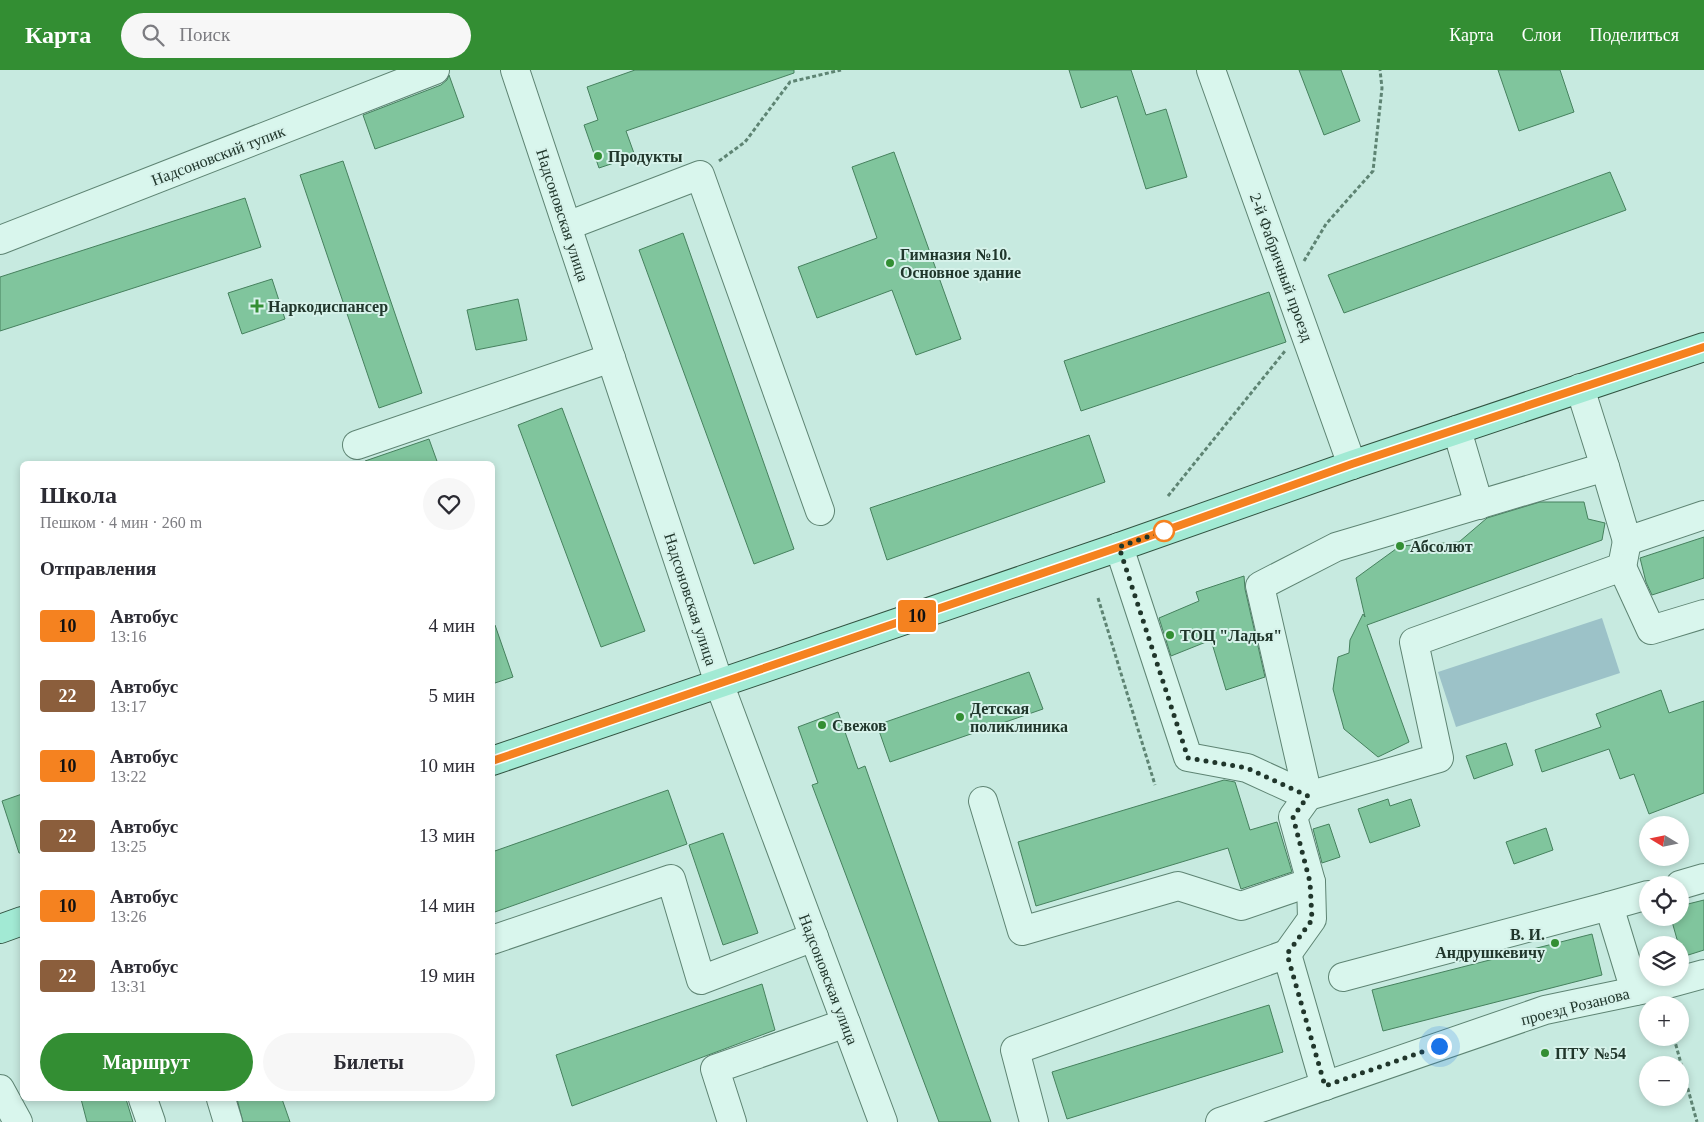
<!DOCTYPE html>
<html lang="ru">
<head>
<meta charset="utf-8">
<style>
	body { margin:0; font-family:Georgia,serif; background:#f7f7f7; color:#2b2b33; height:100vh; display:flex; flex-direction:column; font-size:19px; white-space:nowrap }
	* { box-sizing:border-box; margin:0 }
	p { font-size:16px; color:#7c7c81 }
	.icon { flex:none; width:28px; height:28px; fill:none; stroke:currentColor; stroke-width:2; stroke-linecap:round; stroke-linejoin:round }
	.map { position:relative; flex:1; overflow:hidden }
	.drawer { position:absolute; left:20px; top:391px; width:475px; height:640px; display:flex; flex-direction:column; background:#fff; border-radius:8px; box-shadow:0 2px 8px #0003 }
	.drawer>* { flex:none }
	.badge { padding:0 10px; border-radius:4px; font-size:18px; line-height:32px }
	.needle { width:32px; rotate:280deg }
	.tools { position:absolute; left:1639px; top:746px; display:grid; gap:10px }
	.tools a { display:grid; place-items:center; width:50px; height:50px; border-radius:50%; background:#fff; box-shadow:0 2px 8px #0003; font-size:25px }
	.you { position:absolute; width:25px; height:25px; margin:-12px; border:4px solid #fff; border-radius:50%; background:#1a73e8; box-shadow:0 0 0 8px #1a73e833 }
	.map>.badge { position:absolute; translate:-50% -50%; box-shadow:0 0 0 2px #fff }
	h2 { padding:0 20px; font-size:19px; line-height:45px }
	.round { display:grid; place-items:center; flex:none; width:52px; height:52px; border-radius:26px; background:#f7f7f7 }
	.overview { display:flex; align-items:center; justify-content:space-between; height:85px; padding:0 20px }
	h1 { font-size:24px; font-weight:700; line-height:38px }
	.cta { display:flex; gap:10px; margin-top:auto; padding:10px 20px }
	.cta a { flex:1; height:58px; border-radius:30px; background:#338e33; color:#fff; font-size:20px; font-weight:700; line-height:58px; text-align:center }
	.cta a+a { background:#f7f7f7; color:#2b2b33 }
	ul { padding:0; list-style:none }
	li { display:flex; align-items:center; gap:15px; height:70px; padding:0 20px }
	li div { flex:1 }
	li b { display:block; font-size:19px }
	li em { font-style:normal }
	li .badge { min-width:55px; font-weight:700; text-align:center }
	header { display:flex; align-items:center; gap:30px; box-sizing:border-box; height:70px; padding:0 25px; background:#338e33; color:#fff }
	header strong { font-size:24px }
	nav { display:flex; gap:28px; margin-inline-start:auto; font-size:18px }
	.search { width:350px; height:45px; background:#f7f7f7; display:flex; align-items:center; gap:12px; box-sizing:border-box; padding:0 18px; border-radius:28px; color:#7c7c81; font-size:19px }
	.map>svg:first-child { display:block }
</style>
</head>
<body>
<header>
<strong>Карта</strong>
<div class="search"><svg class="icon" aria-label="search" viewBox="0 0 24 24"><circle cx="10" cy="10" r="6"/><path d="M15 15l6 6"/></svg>Поиск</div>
<nav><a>Карта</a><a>Слои</a><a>Поделиться</a></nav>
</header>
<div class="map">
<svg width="1704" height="1052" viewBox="0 0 1704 1052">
	<rect width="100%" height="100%" fill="#c7eae0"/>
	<path fill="#9cc2c8" d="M 1602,548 L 1620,603 L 1456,657 L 1438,602 Z"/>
	<g fill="#80c59d" stroke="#46815e">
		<path d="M 635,0 L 794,0 L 794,3 L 626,61 L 635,86 L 599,98 L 584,55 L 598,50 L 587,17 Z"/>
		<path d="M 1069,0 L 1131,0 L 1146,45 L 1166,39 L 1187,107 L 1146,119 L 1117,26 L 1081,38 Z"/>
		<path d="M 1299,0 L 1341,0 L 1360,51 L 1324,65 Z"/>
		<path d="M 1498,0 L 1560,0 L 1574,42 L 1519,61 Z"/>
		<path d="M 449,5 L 464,47 L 375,79 L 363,45 L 441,15 L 447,10 Z"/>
		<path d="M 894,82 L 961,269 L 916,285 L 892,220 L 817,248 L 798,197 L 877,168 L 852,97 Z"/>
		<path d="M 343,91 L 422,323 L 379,338 L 300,105 Z"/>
		<path d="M 1610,102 L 1626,140 L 1344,243 L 1328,205 Z"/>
		<path d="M 245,128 L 261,177 L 0,261 L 0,207 Z"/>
		<path d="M 683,163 L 794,479 L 754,494 L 639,180 Z"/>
		<path d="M 272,209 L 285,249 L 242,264 L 228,223 Z"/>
		<path d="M 1269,222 L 1286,272 L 1081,341 L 1064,291 Z"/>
		<path d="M 518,229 L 527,270 L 476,280 L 467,240 Z"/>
		<path d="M 562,338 L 645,561 L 601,577 L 518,355 Z"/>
		<path d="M 1089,365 L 1105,412 L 887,490 L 870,438 Z"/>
		<path d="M 429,369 L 438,394 L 365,394 L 365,391 Z"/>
		<path d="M 1540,432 L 1584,432 L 1588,449 L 1605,453 L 1602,470 L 1367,555 L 1409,672 L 1378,687 L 1344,659 L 1333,619 L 1338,587 L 1349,583 L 1350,570 L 1363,544 L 1365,547 L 1356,508 L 1400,476 L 1459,472 L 1487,448 Z"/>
		<path d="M 1704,467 L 1704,508 L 1652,525 L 1646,512 L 1640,488 Z"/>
		<path d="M 1244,506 L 1245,519 L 1265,607 L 1226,620 L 1211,570 L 1171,586 L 1159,548 L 1199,531 L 1196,522 Z"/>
		<path d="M 495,555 L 513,607 L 492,614 L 492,556 Z"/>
		<path d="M 1029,602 L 1043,639 L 890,692 L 877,655 Z"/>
		<path d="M 1661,620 L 1669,643 L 1704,631 L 1704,723 L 1649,744 L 1634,704 L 1620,709 L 1609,679 L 1542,702 L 1535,680 L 1601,657 L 1596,644 Z"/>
		<path d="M 838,642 L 858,699 L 865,696 L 991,1052 L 939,1052 L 812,715 L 818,713 L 798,657 Z"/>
		<path d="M 1506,673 L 1513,695 L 1474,709 L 1466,686 Z"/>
		<path d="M 1224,710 L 1235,712 L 1250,760 L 1277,752 L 1292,802 L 1241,819 L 1228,778 L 1036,836 L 1018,772 Z"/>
		<path d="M 668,720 L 687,774 L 492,843 L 492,782 Z"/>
		<path d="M 22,724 L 22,783 L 19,783 L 2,731 Z"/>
		<path d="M 1388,729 L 1390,736 L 1411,729 L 1420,756 L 1370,773 L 1358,739 Z"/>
		<path d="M 1329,754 L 1340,787 L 1322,793 L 1313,759 Z"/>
		<path d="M 1546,758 L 1553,780 L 1514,794 L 1506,772 Z"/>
		<path d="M 723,763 L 758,863 L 723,875 L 689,775 Z"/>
		<path d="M 1704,830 L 1704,880 L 1682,887 L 1671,848 L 1680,848 L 1680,836 Z"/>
		<path d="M 1592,864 L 1602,905 L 1383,961 L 1372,920 Z"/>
		<path d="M 762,914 L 775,960 L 572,1036 L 556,985 Z"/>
		<path d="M 1269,935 L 1283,982 L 1067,1049 L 1052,1002 Z"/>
		<path d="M 81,1029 L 126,1029 L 133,1052 L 87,1052 Z"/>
		<path d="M 237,1029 L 282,1029 L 290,1052 L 243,1052 Z"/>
	</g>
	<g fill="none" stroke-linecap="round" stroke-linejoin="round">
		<g stroke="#5e8473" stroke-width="30">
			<g id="minor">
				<path d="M 515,0 L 719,613 L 883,1052"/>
				<path d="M 1211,0 L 1352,395"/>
				<path d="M 567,156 L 700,105 L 820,441"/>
				<path d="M 0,170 L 435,0"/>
				<path d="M 1580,318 L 1605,397"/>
				<path d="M 1457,360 L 1479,435"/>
				<path d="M 357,375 L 611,288"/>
				<path d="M 1119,477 L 1188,687 L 1247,698 L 1308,726 L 1439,688 L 1414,572 L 1622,497 L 1627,471"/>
				<path d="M 1622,497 L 1651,560 L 1704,544"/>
				<path d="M 983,731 L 1022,861 L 1178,816 L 1241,836 L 1311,812"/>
				<path d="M 1680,815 L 1704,808"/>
				<path d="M 1609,836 L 1648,825"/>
				<path d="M 492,870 L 671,809 L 701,910 L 814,867"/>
				<path d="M 1287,884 L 1312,849 L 1311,812 L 1293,747 L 1308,726 L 1260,516 L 1336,477 L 1605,397 L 1627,471 L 1704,445"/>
				<path d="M 1343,907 L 1609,836 L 1635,921"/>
				<path d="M 0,1019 L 18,1052"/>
				<path d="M 143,1029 L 151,1052"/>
				<path d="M 221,1029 L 228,1052"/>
				<path d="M 732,1052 L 715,999 L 846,953"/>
				<path d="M 1034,1052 L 1015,980 L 1287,884 L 1325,1016"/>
				<path d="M 1220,1052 L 1545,940 L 1660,916 L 1704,904"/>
			</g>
		</g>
		<g stroke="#325341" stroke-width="30">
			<g id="major">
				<path d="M 492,691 L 1119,477 L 1352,395 L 1704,277"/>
				<path d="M 0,859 L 22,851"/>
			</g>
		</g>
		<g stroke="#5e8473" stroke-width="3" stroke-dasharray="4 2.5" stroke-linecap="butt">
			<path d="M 719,91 L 745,72 L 790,12 L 841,0"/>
			<path d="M 1304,191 L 1326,154 L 1373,101 L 1382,18 L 1380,0"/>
			<path d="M 1168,426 L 1285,281"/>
			<path d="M 1098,528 L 1155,715"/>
			<path d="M 1674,968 L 1697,1052"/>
		</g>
		<use href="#minor" stroke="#d9f6ed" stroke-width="28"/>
		<use href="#major" stroke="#a2ead4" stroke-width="28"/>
	</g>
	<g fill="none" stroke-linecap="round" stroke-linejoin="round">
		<g stroke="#fff" stroke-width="11">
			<path id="line" d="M 492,691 L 1119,477 L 1352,394 L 1704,277"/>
		</g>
		<use href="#line" stroke="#f58220" stroke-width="8"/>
		<path stroke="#20362b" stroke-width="5" stroke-dasharray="0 9" d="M 1164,461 L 1119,477 L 1188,688 L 1247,698 L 1308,726 L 1293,747 L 1310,812 L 1312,850 L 1287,884 L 1325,1016 L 1439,976"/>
	</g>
	<g fill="#338e33" stroke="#d6f2ea" stroke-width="2">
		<circle cx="598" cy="86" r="5"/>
		<circle cx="890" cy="193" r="5"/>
		<path d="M254.5 228.5h5v5h5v5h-5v5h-5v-5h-5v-5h5z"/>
		<circle cx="1400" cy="476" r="5"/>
		<circle cx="1170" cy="565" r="5"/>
		<circle cx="960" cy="647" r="5"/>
		<circle cx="822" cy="655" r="5"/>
		<circle cx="1555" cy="873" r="5"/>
		<circle cx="1545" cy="983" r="5"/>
	</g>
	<circle fill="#fff" stroke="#f58220" stroke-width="2.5" cx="1164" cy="461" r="10"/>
	<g text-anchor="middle" stroke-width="4" stroke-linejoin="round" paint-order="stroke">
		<g font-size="16" fill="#20362b" stroke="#d6f2ea">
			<text transform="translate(218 85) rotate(-21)" y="6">Надсоновский тупик</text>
			<text transform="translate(563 145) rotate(72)" y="6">Надсоновская улица</text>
			<text transform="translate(1282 197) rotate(70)" y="6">2-й Фабричный проезд</text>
			<text transform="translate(691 529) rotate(72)" y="6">Надсоновская улица</text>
			<text transform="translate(829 909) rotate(69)" y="6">Надсоновская улица</text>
			<text transform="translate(1575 936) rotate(-14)" y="6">проезд Розанова</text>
		</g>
		<g font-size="16" font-weight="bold" fill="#20362b" stroke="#d6f2ea" text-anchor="start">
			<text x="608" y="92">Продукты</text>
			<text x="900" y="190">Гимназия №10.<tspan x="900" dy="18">Основное здание</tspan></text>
			<text x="268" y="242">Наркодиспансер</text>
			<text x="1410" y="482">Абсолют</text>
			<text x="1180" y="571">ТОЦ "Ладья"</text>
			<text x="970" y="644">Детская<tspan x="970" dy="18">поликлиника</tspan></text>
			<text x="832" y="661">Свежов</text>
			<text x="1545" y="870" text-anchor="end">В. И.<tspan x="1545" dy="18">Андрушкевичу</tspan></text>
			<text x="1555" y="989">ПТУ №54</text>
		</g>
	</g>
</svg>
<div class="tools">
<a><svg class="needle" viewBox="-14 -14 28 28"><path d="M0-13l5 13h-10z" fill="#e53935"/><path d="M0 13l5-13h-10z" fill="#7c7c81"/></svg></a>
<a><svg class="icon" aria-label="locate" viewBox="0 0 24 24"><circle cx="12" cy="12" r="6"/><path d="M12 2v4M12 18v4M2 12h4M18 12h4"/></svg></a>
<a><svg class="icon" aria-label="layers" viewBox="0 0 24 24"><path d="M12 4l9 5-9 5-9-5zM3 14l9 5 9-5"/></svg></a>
<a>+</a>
<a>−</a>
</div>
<div class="you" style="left:1439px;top:976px"></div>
<b class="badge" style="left:917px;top:546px;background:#f58220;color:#111">10</b>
<section class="drawer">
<div class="overview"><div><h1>Школа</h1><p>Пешком · 4 мин · 260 m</p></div><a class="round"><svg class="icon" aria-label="heart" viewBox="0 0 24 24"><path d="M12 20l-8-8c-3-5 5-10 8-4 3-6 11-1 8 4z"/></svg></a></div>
<h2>Отправления</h2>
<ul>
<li><span class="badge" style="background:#f58220;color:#111">10</span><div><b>Автобус</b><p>13:16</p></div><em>4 мин</em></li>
<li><span class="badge" style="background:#8b5e3c;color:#fff">22</span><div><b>Автобус</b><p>13:17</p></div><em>5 мин</em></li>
<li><span class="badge" style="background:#f58220;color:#111">10</span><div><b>Автобус</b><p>13:22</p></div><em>10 мин</em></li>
<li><span class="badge" style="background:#8b5e3c;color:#fff">22</span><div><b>Автобус</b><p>13:25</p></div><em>13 мин</em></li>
<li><span class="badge" style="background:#f58220;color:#111">10</span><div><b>Автобус</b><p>13:26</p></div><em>14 мин</em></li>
<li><span class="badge" style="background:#8b5e3c;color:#fff">22</span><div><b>Автобус</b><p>13:31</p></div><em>19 мин</em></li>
</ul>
<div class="cta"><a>Маршрут</a><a>Билеты</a></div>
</section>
</div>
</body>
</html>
